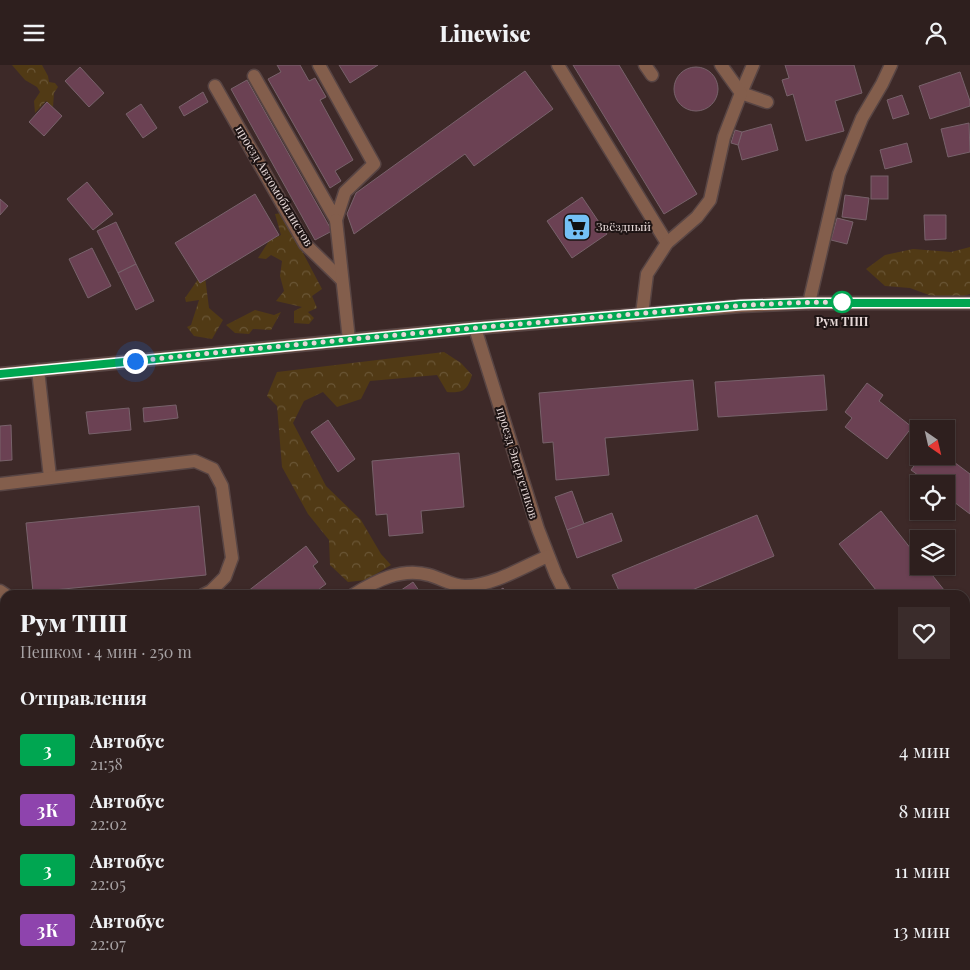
<!DOCTYPE html>
<html lang="ru">
<head>
<meta charset="utf-8">
<style>
	body { margin:0; font-family:"Playfair Display",serif; background:#3a2c2b; color:#f1f3f6; height:100vh; display:flex; flex-direction:column; font-size:19px; white-space:nowrap }
	* { box-sizing:border-box; margin:0 }
	p { font-size:16px; color:#a7a2a4 }
	.icon { flex:none; width:28px; height:28px; fill:none; stroke:currentColor; stroke-width:2; stroke-linecap:round; stroke-linejoin:round }
	.map { position:relative; flex:1; overflow:hidden }
	.side { position:absolute; left:0px; top:525px; width:970px; height:380px; display:flex; flex-direction:column; background:#2e1f1e; border-radius:15px 15px 0 0; box-shadow:0 1px 4px #0004,0 0 0 1px #493d3c }
	.side>* { flex:none }
	.badge { padding:0 10px; border-radius:4px; font-size:18px; line-height:32px }
	.needle { width:32px; rotate:146deg }
	.fabs { position:absolute; left:910px; top:355px; display:grid; gap:10px }
	.fabs a { display:grid; place-items:center; width:45px; height:45px; border-radius:0px; background:#2e1f1e; box-shadow:0 1px 4px #0004,0 0 0 1px #493d3c; font-size:25px }
	.you { position:absolute; width:25px; height:25px; margin:-12px; border:4px solid #fff; border-radius:50%; background:#1a73e8; box-shadow:0 0 0 8px #1a73e833 }
	.map>.badge { position:absolute; translate:-50% -50%; box-shadow:0 0 0 2px #fff }
	h2 { padding:0 20px; font-size:19px; line-height:45px }
	.round { display:grid; place-items:center; flex:none; width:52px; height:52px; border-radius:0px; background:#3a2c2b }
	.headline { display:flex; align-items:center; justify-content:space-between; height:85px; padding:0 20px }
	h1 { font-size:24px; font-weight:800; line-height:38px }
	ul { padding:0; list-style:none }
	li { display:flex; align-items:center; gap:15px; height:60px; padding:0 20px }
	li div { flex:1 }
	li b { display:block; font-size:19px }
	li em { font-style:normal }
	li .badge { min-width:55px; font-weight:700; text-align:center }
	header { display:flex; justify-content:space-between; align-items:center; height:65px; padding:0 20px; background:#2e1f1e; font-size:22px; font-weight:800 }
	.map>svg:first-child { display:block }
</style>
</head>
<body>
<header><svg class="icon" aria-label="menu" viewBox="0 0 24 24"><path d="M4 6h16M4 12h16M4 18h16"/></svg>Linewise<svg class="icon" aria-label="person" viewBox="0 0 24 24"><circle cx="12" cy="8" r="4"/><path d="M4 21q1-7 8-7t8 7"/></svg></header>
<div class="map">
<svg width="970" height="905" viewBox="0 0 970 905">
	<defs>
		<pattern id="forest-crowns" width="20" height="18" patternUnits="userSpaceOnUse" patternTransform="scale(1.25)"><rect width="20" height="18" fill="#513a15"/><path d="M2 6a3 3 0 1 1 6 0M12 15a3 3 0 1 1 6 0" fill="none" stroke="#6a5636"/></pattern>
	</defs>
	<rect width="100%" height="100%" fill="#3d2928"/>
	<g fill="url(#forest-crowns)">
		<path d="M 12,0 L 42,0 L 48,11 L 49,17 L 55,18 L 58,22 L 54,28 L 53,42 L 46,36 L 35,48 L 34,36 L 40,27 L 37,22 L 25,15 Z"/>
		<path d="M 282,148 L 322,224 L 312,231 L 317,243 L 308,247 L 314,253 L 309,259 L 294,258 L 294,246 L 302,242 L 276,236 L 284,226 L 280,211 L 282,196 L 271,190 L 266,194 L 258,193 L 269,176 L 281,170 L 275,149 Z"/>
		<path d="M 970,182 L 970,229 L 964,231 L 937,233 L 910,223 L 885,221 L 866,204 L 885,190 L 913,184 L 951,187 Z"/>
		<path d="M 201,210 L 205,212 L 209,243 L 223,255 L 212,274 L 194,271 L 187,262 L 191,260 L 199,235 L 186,237 L 185,233 Z"/>
		<path d="M 255,245 L 274,250 L 281,247 L 271,265 L 253,264 L 249,269 L 235,268 L 226,260 Z"/>
		<path d="M 444,287 L 461,298 L 472,310 C 467,326 463,328 447,327 L 437,310 L 370,316 L 361,334 L 337,342 L 323,327 L 304,336 L 293,358 L 326,421 L 361,455 L 381,489 L 391,500 L 366,515 L 348,517 L 330,500 L 329,475 L 308,449 L 282,402 L 277,341 L 267,331 L 277,307 Z"/>
		<path d="M 0,560 L 5,565 L 5,758 L 0,762 Z"/>
	</g>
	<g fill="#6b4153" stroke="#78626b">
		<path d="M 277,0 L 300,0 L 309,16 L 315,13 L 326,32 L 320,35 L 353,95 L 335,106 L 341,116 L 330,123 L 268,14 L 281,7 Z"/>
		<path d="M 339,0 L 378,0 L 350,18 Z"/>
		<path d="M 573,0 L 619,0 L 697,129 L 664,149 Z"/>
		<path d="M 785,0 L 854,0 L 862,28 L 835,36 L 844,66 L 806,76 L 793,29 L 787,31 L 782,15 L 789,13 Z"/>
		<circle cx="696" cy="24" r="22"/>
		<path d="M 80,2 L 104,28 L 89,42 L 65,16 Z"/>
		<path d="M 525,6 L 553,44 L 474,101 L 465,89 L 354,169 L 347,149 L 356,128 Z"/>
		<path d="M 960,7 L 970,36 L 970,41 L 930,54 L 919,21 Z"/>
		<path d="M 247,15 L 332,166 L 315,175 L 231,24 Z"/>
		<path d="M 203,27 L 208,37 L 184,51 L 179,42 Z"/>
		<path d="M 902,30 L 909,49 L 893,54 L 887,35 Z"/>
		<path d="M 47,37 L 62,51 L 44,71 L 29,57 Z"/>
		<path d="M 141,39 L 157,63 L 143,73 L 126,49 Z"/>
		<path d="M 969,58 L 970,87 L 948,92 L 941,64 Z"/>
		<path d="M 771,59 L 778,85 L 742,95 L 738,80 L 742,67 Z"/>
		<path d="M 735,65 L 742,67 L 738,80 L 731,78 Z"/>
		<path d="M 907,78 L 912,97 L 885,104 L 880,85 Z"/>
		<rect x="871" y="111" width="17" height="23"/>
		<path d="M 87,117 L 113,149 L 93,165 L 67,134 Z"/>
		<path d="M 255,129 L 279,170 L 200,218 L 175,178 Z"/>
		<path d="M 845,130 L 869,133 L 866,155 L 842,152 Z"/>
		<path d="M 582,132 L 607,169 L 572,193 L 547,156 Z"/>
		<path d="M 0,134 L 8,141 L 0,150 Z"/>
		<path d="M 924,150 L 946,150 L 946,174 L 925,175 Z"/>
		<path d="M 837,153 L 853,157 L 847,179 L 831,175 Z"/>
		<path d="M 116,157 L 136,199 L 118,208 L 97,166 Z"/>
		<path d="M 92,183 L 111,221 L 88,233 L 69,194 Z"/>
		<path d="M 136,199 L 154,236 L 136,245 L 118,208 Z"/>
		<path d="M 824,310 L 827,345 L 718,352 L 715,317 Z"/>
		<path d="M 693,315 L 698,365 L 605,373 L 609,410 L 556,415 L 553,377 L 543,378 L 539,328 Z"/>
		<path d="M 867,318 L 883,330 L 879,336 L 912,362 L 887,394 L 845,362 L 852,353 L 845,347 Z"/>
		<path d="M 176,340 L 178,353 L 144,357 L 143,343 Z"/>
		<path d="M 129,343 L 131,365 L 89,369 L 86,347 Z"/>
		<path d="M 328,355 L 355,394 L 338,407 L 311,367 Z"/>
		<path d="M 11,360 L 12,395 L 0,396 L 0,361 Z"/>
		<path d="M 459,388 L 464,442 L 421,446 L 423,468 L 389,471 L 387,449 L 376,450 L 372,396 Z"/>
		<path d="M 921,391 L 946,391 L 970,409 L 970,449 L 946,431 L 946,419 L 930,419 L 911,405 Z"/>
		<path d="M 572,426 L 584,459 L 567,465 L 555,432 Z"/>
		<path d="M 199,441 L 206,510 L 33,527 L 26,458 Z"/>
		<path d="M 881,446 L 919,494 L 919,501 L 925,501 L 948,530 L 880,530 L 839,479 Z"/>
		<path d="M 612,448 L 622,476 L 577,493 L 567,465 Z"/>
		<path d="M 757,450 L 774,491 L 680,530 L 621,530 L 612,510 Z"/>
		<path d="M 306,481 L 318,497 L 313,501 L 326,519 L 311,530 L 243,530 Z"/>
		<path d="M 413,517 L 422,530 L 394,530 Z"/>
		<path d="M 503,523 L 508,530 L 493,530 Z"/>
		<path d="M 965,551 L 970,558 L 970,596 L 965,600 Z"/>
		<path d="M 965,756 L 970,764 L 970,904 L 902,905 L 899,900 L 965,900 Z"/>
		<path d="M 5,758 L 5,785 L 0,789 L 0,762 Z"/>
		<path d="M 5,821 L 5,900 L 43,900 L 46,905 L 3,905 L 0,899 L 0,823 Z"/>
		<path d="M 66,900 L 109,900 L 111,905 L 68,905 Z"/>
		<path d="M 139,900 L 181,900 L 183,905 L 141,905 Z"/>
		<path d="M 212,900 L 235,900 L 237,905 L 214,905 Z"/>
		<path d="M 251,900 L 298,900 L 300,905 L 250,905 L 249,901 Z"/>
		<path d="M 382,900 L 507,900 L 501,905 L 375,905 Z"/>
		<path d="M 577,900 L 622,900 L 626,905 L 581,905 Z"/>
		<path d="M 789,900 L 841,900 L 845,905 L 792,905 Z"/>
	</g>
	<g fill="none" stroke-linecap="round" stroke-linejoin="round">
		<g stroke="#584544" stroke-width="15">
			<g id="minor">
				<path d="M 558,0 L 667,178"/>
				<path d="M 645,0 L 652,10"/>
				<path d="M 753,0 L 741,28 L 767,37"/>
				<path d="M 254,11 L 336,155 L 345,127 L 374,99 L 319,0"/>
				<path d="M 215,21 L 305,179 L 342,215"/>
				<path d="M 336,155 L 349,275"/>
				<path d="M 809,238 L 839,109 L 862,53 L 882,19 L 891,0"/>
				<path d="M 642,249 L 647,209 L 667,178 L 697,152 L 710,135 L 724,72 L 741,28 L 721,0"/>
				<path d="M 475,263 L 538,464 L 556,510 L 566,530"/>
				<path d="M 38,305 L 50,412"/>
				<path d="M 0,309 L 475,263 L 741,241 L 809,238 L 970,238"/>
				<path d="M 0,419 L 195,396 L 213,404 L 222,421 L 232,493 L 225,512 L 211,526 L 203,530"/>
				<path d="M 0,526 L 6,530"/>
				<path d="M 353,530 C 375,516 402,502 429,510 C 441,513 452,521 465,521 C 492,521 523,502 548,491"/>
				<path d="M 0,803 L 5,799"/>
				<path d="M 57,900 L 59,905"/>
				<path d="M 125,900 L 127,905"/>
				<path d="M 199,900 L 201,905"/>
				<path d="M 749,900 L 752,905"/>
			</g>
		</g>
		<use href="#minor" stroke="#835e4c" stroke-width="12"/>
	</g>
	<g fill="none" stroke-linecap="round" stroke-linejoin="round">
		<g stroke="#fff" stroke-width="11">
			<path id="line" d="M 0,309 L 475,263 L 741,240 L 809,238 L 970,238"/>
		</g>
		<use href="#line" stroke="#00a651" stroke-width="8"/>
		<path stroke="#e6d8d7" stroke-width="5" stroke-dasharray="0 9" d="M 135,296 C 279,281 423,267 567,255 C 660,247 752,237 846,237 L 842,237"/>
	</g>
	<defs>
		<g id="supermarket-square" transform="scale(1.4375)"><rect x="-9" y="-9" width="18" height="18" rx="4" fill="#74c0f6" stroke="#1e1414"/><path d="M-6-5.5h2.5l.6 2H6L4.5 2H-2.5L-4.4-4H-6ZM-1.5 3.2a1.3 1.3 0 1 0 .1 0ZM3 3.2a1.3 1.3 0 1 0 .1 0Z" fill="#111"/></g>
	</defs>
	<g fill-rule="evenodd">
		<use href="#supermarket-square" x="577" y="162"/>
	</g>
	<circle fill="#fff" stroke="#00a651" stroke-width="2.5" cx="842" cy="237" r="10"/>
	<g text-anchor="middle" stroke-width="4" stroke-linejoin="round" paint-order="stroke">
		<g font-size="12" fill="#e6d8d7" stroke="#1e1414">
			<text transform="translate(274 121) rotate(59)" y="4">проезд Автомобилистов</text>
			<text transform="translate(517 398) rotate(73)" y="4">проезд Энергетиков</text>
		</g>
		<g font-size="12" fill="#e6d8d7" stroke="#1e1414" text-anchor="start">
			<text x="596" y="166">Звёздный</text>
		</g>
		<g font-size="12" font-weight="bold" fill="#e6d8d7" stroke="#1e1414">
			<text x="842" y="261">Рум ТПП</text>
		</g>
	</g>
</svg>
<div class="fabs">
<a><svg class="needle" viewBox="-14 -14 28 28"><path d="M0-13l5 13h-10z" fill="#e53935"/><path d="M0 13l5-13h-10z" fill="#a7a2a4"/></svg></a>
<a><svg class="icon" aria-label="locate" viewBox="0 0 24 24"><circle cx="12" cy="12" r="6"/><path d="M12 2v4M12 18v4M2 12h4M18 12h4"/></svg></a>
<a><svg class="icon" aria-label="layers" viewBox="0 0 24 24"><path d="M12 4l9 5-9 5-9-5zM3 14l9 5 9-5"/></svg></a>
</div>
<div class="you" style="left:135px;top:296px"></div>
<section class="side">
<div class="headline"><div><h1>Рум ТПП</h1><p>Пешком · 4 мин · 250 m</p></div><a class="round"><svg class="icon" aria-label="heart" viewBox="0 0 24 24"><path d="M12 20l-8-8c-3-5 5-10 8-4 3-6 11-1 8 4z"/></svg></a></div>
<h2>Отправления</h2>
<ul>
<li><span class="badge" style="background:#00a651;color:#fff">3</span><div><b>Автобус</b><p>21:58</p></div><em>4 мин</em></li>
<li><span class="badge" style="background:#8e44ad;color:#fff">3К</span><div><b>Автобус</b><p>22:02</p></div><em>8 мин</em></li>
<li><span class="badge" style="background:#00a651;color:#fff">3</span><div><b>Автобус</b><p>22:05</p></div><em>11 мин</em></li>
<li><span class="badge" style="background:#8e44ad;color:#fff">3К</span><div><b>Автобус</b><p>22:07</p></div><em>13 мин</em></li>
</ul>
</section>
</div>
</body>
</html>
